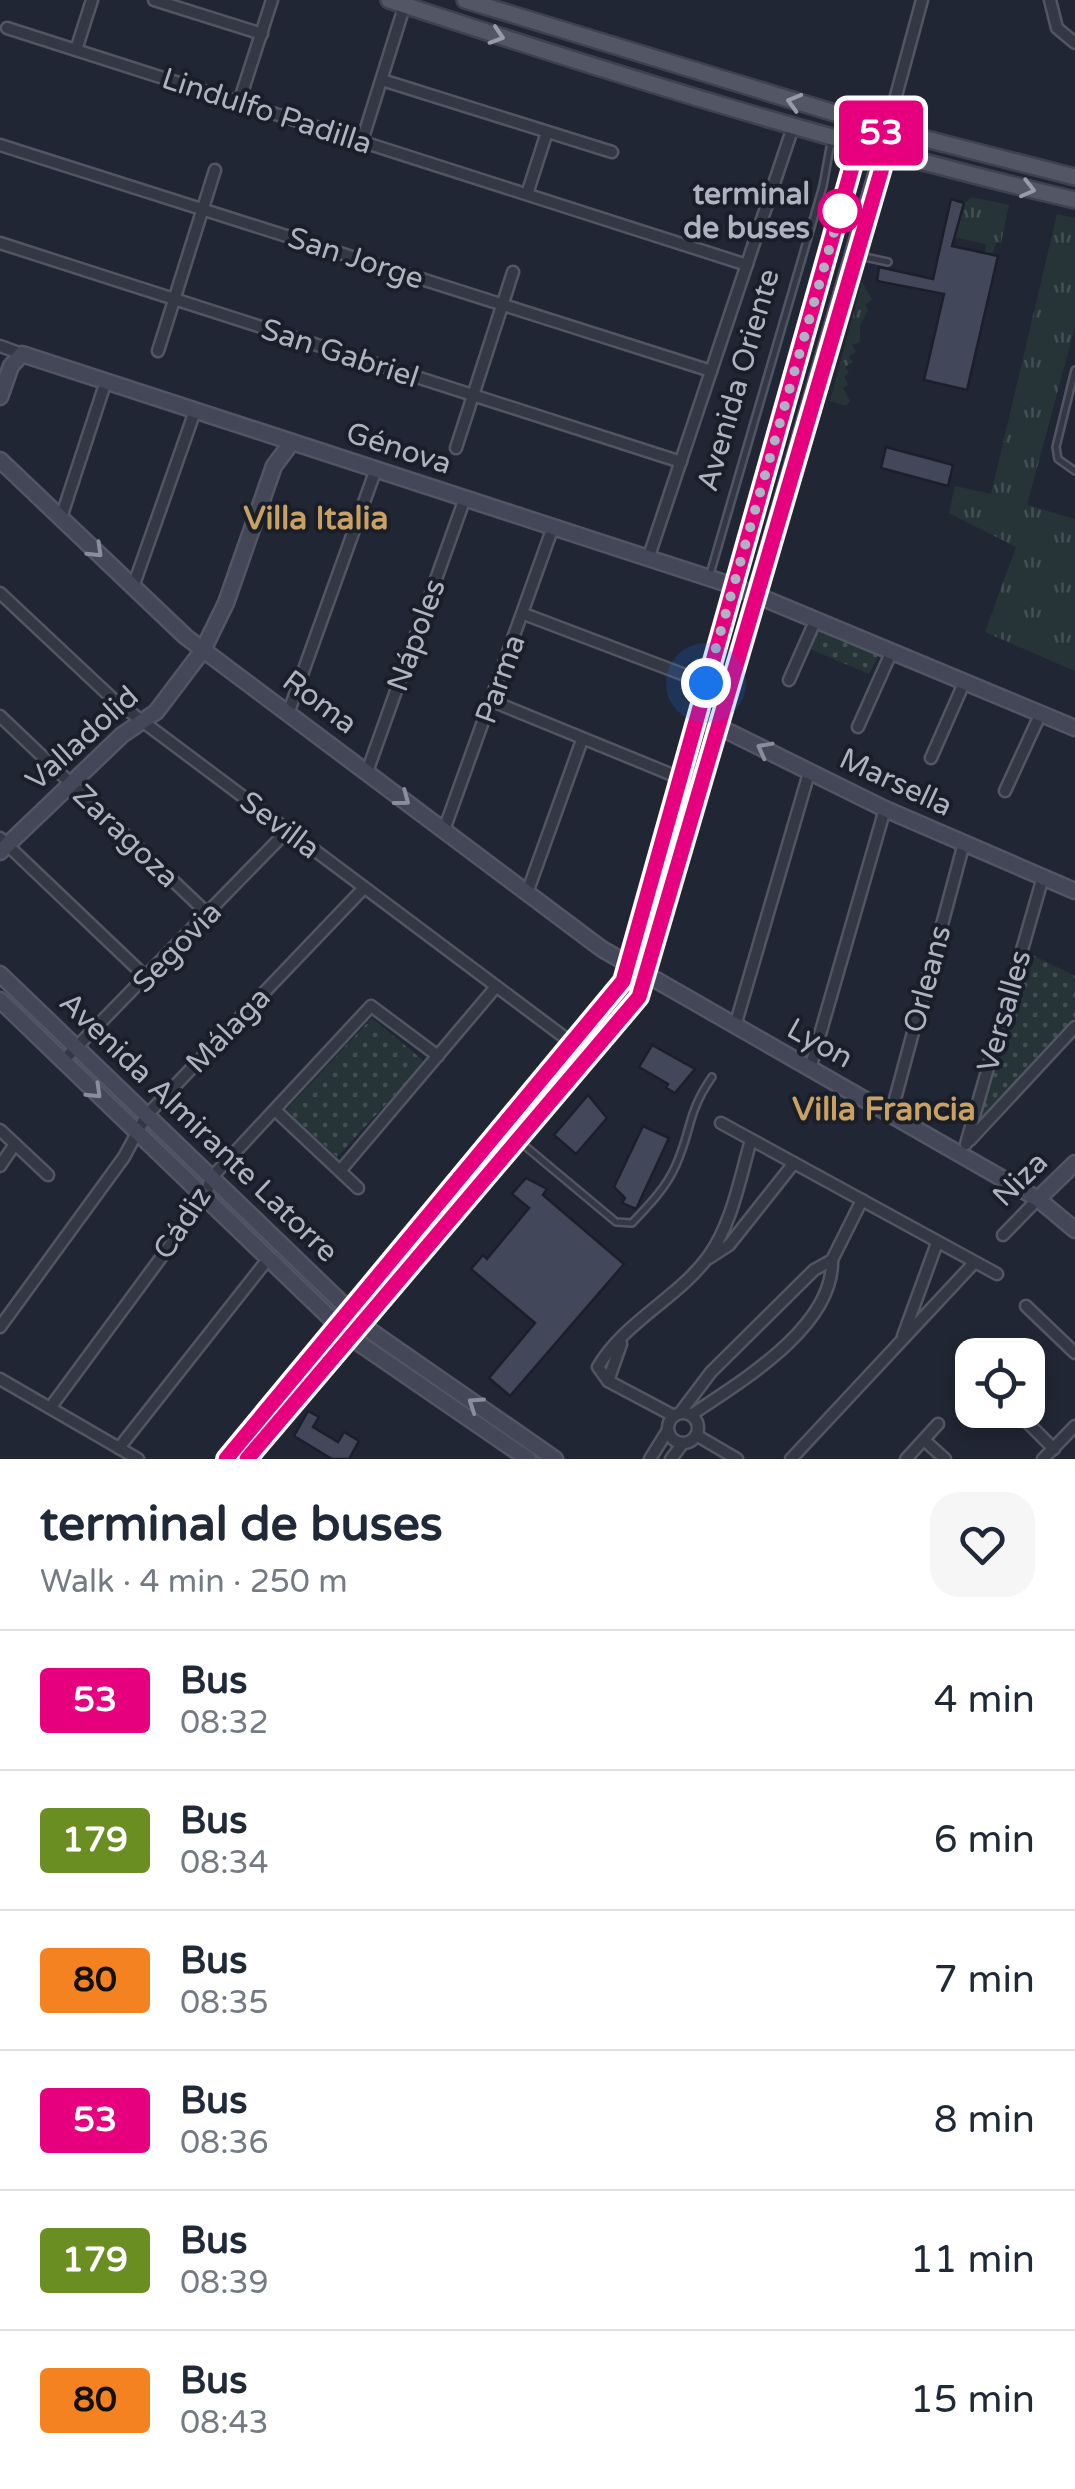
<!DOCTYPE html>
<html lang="en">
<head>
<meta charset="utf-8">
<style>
	body { margin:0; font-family:"Varela Round",sans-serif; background:#f6f6f7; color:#1f2937; height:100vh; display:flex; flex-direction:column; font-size:38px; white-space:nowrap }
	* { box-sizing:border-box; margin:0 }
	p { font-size:32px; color:#747a83 }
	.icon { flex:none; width:55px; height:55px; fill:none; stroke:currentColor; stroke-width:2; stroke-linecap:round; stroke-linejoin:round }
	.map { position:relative; height:1459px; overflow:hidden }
	.drawer { display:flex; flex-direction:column; background:#fff; flex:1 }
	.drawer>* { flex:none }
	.badge { padding:0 20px; border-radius:8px; font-size:35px; line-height:65px }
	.tools { position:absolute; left:955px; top:1338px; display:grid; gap:20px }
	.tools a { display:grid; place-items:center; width:90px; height:90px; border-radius:20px; background:#fff; box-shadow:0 5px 15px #0003; font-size:50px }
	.you { position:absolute; width:50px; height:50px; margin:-25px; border:8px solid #fff; border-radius:50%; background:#1a73e8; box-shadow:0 0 0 15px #1a73e833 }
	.map>.badge { position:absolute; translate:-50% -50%; box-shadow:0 0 0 5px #fff }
	.round { display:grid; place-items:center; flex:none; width:105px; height:105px; border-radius:30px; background:#f6f6f7 }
	.overview { display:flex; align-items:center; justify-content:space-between; height:170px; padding:0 40px }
	h1 { font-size:48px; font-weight:700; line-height:75px }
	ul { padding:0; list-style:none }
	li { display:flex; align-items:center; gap:30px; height:140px; padding:0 40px; border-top:2px solid #e0e1e3 }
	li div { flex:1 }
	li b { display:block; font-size:38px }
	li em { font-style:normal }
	li .badge { min-width:110px; font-weight:700; text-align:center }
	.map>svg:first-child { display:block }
</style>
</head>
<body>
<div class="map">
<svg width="1075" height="1459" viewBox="0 0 1075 1459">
	<defs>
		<pattern id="grass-tufts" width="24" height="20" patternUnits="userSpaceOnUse" patternTransform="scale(2.5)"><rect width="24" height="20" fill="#263438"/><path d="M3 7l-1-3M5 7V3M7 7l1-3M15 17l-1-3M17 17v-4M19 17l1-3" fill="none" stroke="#434f53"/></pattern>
		<pattern id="park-dots" width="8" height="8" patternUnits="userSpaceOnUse" patternTransform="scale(2.5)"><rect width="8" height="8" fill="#263438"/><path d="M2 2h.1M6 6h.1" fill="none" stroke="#434f53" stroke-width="1.8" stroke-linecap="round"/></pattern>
	</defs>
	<rect width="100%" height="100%" fill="#212634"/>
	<g fill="url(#grass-tufts)">
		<path d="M 972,197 L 1009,205 L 1001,243 L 996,242 L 992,255 L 985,253 L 986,244 L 954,237 L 964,203 Z"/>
		<path d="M 1057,214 L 1075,218 L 1075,327 L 1027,505 L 1075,519 L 1075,671 L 985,632 L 1016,547 L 949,513 L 955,486 L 991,494 Z"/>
		<path d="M 862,282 L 872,300 L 865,304 L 868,310 L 860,325 L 860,342 L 852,345 L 856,352 L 849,356 L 852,362 L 845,367 L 849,373 L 844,376 L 848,385 L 843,388 L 850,401 L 846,406 L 830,401 Z"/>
	</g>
	<g fill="url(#park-dots)">
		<path d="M 819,625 L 882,649 L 869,674 L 808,648 Z"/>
		<path d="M 1026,952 L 1075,976 L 1075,1018 L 978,1123 Z"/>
		<path d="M 372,1018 L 425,1062 L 337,1157 L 286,1110 Z"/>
	</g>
	<g fill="#424859" stroke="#1c1f2b" stroke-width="2.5">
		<path d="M 951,199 L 964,203 L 952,246 L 998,256 L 967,390 L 924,380 L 944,294 L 877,281 L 879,267 L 933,279 Z"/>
		<path d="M 886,447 L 953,465 L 948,486 L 881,468 Z"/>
		<path d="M 652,1045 L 695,1069 L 675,1093 L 666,1088 L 668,1084 L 639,1067 Z"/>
		<path d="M 588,1095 L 607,1118 L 576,1154 L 554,1135 Z"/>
		<path d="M 643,1126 L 669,1138 L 636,1209 L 622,1203 L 625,1198 L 614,1187 Z"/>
		<path d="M 526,1178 L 547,1189 L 543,1195 L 624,1264 L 510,1396 L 489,1378 L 535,1323 L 471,1269 L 483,1255 L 487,1259 L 529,1208 L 512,1194 Z"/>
		<path d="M 308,1411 L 319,1417 L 313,1427 L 338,1442 L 344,1432 L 359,1441 L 349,1459 L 332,1459 L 294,1436 Z"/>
	</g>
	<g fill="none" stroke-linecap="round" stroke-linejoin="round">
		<g stroke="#525563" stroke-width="10">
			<g id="lane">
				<path d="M 856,255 L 888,262"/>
				<path d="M 1075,370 L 1056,447 L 1058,459 L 1075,471"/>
				<path d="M 710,574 L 823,186 L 831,142"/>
				<path d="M 519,1141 L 616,1222 L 632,1223 C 649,1205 666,1188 676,1165 C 692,1129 687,1113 712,1077"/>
			</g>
		</g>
		<g stroke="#525563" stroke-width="15">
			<g id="street">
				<path d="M 154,0 L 262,34"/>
				<path d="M 1050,0 L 1057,28 L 1075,43"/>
				<path d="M 7,28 L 747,265"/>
				<path d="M 76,50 L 92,0"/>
				<path d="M 382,80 L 612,152"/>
				<path d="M 239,102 L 272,0"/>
				<path d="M 887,129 L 922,0"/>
				<path d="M 362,141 L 406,1"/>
				<path d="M 0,145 L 711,371"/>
				<path d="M 527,194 L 547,132"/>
				<path d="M 0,243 L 681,462"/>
				<path d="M 0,346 L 22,354"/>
				<path d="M 158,351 L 215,170"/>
				<path d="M 456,448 L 513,272"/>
				<path d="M 61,518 L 105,384"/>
				<path d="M 648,559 L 793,127"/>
				<path d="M 133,587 L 195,411"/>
				<path d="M 0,593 L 114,700 L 572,1043"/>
				<path d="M 524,614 L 706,683"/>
				<path d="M 789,680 L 816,619"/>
				<path d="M 492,701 L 680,778"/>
				<path d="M 289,711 L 376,469"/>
				<path d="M 0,716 L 209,915"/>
				<path d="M 858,727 L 891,653"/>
				<path d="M 931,758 L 964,683"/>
				<path d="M 367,772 L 465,498"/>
				<path d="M 1005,791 L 1040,715"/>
				<path d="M 444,830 L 553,527"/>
				<path d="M 0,838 L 148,979"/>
				<path d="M 527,893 L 582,740"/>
				<path d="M 735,1026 L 809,773"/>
				<path d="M 63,1061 L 288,830"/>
				<path d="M 810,1069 L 885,809"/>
				<path d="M 276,1111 L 358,1188"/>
				<path d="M 891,1114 L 964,843"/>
				<path d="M 721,1123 L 997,1274"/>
				<path d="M 0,1130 L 48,1175"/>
				<path d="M 970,1140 L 1075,1027"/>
				<path d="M 966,1144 L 1043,877"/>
				<path d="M 0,1166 L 15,1144"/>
				<path d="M 340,1171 L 495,988"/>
				<path d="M 1003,1235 L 1038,1199"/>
				<path d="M 709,1258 L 729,1245 L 794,1163"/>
				<path d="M 1026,1306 L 1075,1353"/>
				<path d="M 0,1327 L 124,1157 L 146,1116 L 363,889"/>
				<path d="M 903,1336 L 937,1243"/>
				<path d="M 968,1363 L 972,1368"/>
				<path d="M 0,1379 L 138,1459"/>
				<path d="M 608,1381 L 621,1344"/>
				<path d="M 50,1408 L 205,1198 L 211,1178 L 371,1006 L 438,1056"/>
				<path d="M 1015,1410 L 1054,1449"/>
				<path d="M 680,1413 L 711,1372 L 814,1270 L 832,1260 L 862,1200"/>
				<circle cx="683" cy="1428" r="15"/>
				<path d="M 691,1415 C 740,1382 834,1327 832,1260"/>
				<path d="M 674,1416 L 608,1381 L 598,1367 C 624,1322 678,1298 708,1257 C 732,1224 740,1178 751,1140"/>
				<path d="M 696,1435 L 737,1459"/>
				<path d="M 924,1440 L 945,1459"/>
				<path d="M 119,1448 L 268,1259"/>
				<path d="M 650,1459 L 668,1430"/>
				<path d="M 671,1459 L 683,1443"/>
				<path d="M 791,1459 L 974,1263"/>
				<path d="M 906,1459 L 938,1424"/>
				<path d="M 1043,1459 L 1075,1426"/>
			</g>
		</g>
		<g stroke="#525563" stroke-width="19">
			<g id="secondary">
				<path d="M 0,397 L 11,366 L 22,354 L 734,586 L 1075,728"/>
				<path d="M 0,460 L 186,637 L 602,949 L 1038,1199 L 1075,1230"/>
				<path d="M 697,716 L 885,809 L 1075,891"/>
				<path d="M 0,852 L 122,735 L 156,712 L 203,650 L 226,603 L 274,466 L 292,442"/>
				<path d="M 0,974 L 372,1332 L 555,1459"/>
				<path d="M 0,1000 L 350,1337 L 528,1459"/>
				<path d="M 1038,1199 L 1075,1163"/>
				<path d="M 226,1459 L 623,981 L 858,147 L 887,129"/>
				<path d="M 247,1459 L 639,997 L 886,140"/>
			</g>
		</g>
		<g stroke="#3e414f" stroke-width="20">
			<g id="primary">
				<path d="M 389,0 C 616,75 842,145 1075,200"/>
				<path d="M 465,0 L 887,129 L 1075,177"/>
			</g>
		</g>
		<use href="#lane" stroke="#343845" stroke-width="5"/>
		<use href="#street" stroke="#343845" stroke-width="10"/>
		<use href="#secondary" stroke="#434758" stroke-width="14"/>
		<use href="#primary" stroke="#525765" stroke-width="15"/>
	</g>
	<defs><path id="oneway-chevron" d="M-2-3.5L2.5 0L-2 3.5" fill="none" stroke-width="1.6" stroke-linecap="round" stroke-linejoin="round" transform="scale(2.5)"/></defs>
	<g stroke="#979bab">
		<use href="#oneway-chevron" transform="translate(497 36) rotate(18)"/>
		<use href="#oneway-chevron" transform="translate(794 102) rotate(-164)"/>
		<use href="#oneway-chevron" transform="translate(1028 189) rotate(14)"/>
	</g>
	<g stroke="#898d9d">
		<use href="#oneway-chevron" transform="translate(96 551) rotate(44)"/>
		<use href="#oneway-chevron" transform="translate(764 749) rotate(-152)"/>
		<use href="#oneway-chevron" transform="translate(403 799) rotate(37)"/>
		<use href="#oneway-chevron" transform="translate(95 1092) rotate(44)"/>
		<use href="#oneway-chevron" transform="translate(475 1404) rotate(-146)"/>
	</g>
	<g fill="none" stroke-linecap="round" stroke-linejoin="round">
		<g stroke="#fff" stroke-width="22">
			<path id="line" d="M 226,1459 L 623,981 L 858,146 L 887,130 L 882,168 L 639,997 L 247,1459"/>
		</g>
		<use href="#line" stroke="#e6007e" stroke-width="15"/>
		<path stroke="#aeb2c2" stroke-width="10" stroke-dasharray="0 18" d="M 706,683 L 840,211"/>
	</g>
	<circle fill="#fff" stroke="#e6007e" stroke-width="5" cx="840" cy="211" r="20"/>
	<g text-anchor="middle" stroke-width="8" stroke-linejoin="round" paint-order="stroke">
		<g font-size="30" fill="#aeb2c2" stroke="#1a1e29">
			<text transform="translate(267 111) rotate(18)" y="10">Lindulfo Padilla</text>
			<text transform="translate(356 258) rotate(18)" y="10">San Jorge</text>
			<text transform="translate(340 353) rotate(18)" y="10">San Gabriel</text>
			<text transform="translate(738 380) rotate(-74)" y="10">Avenida Oriente</text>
			<text transform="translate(399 448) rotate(18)" y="10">Génova</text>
			<text transform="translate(416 635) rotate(-70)" y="10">Nápoles</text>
			<text transform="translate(500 679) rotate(-70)" y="10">Parma</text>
			<text transform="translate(320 702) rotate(37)" y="10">Roma</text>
			<text transform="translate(82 738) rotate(-42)" y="10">Valladolid</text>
			<text transform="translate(896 782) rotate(25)" y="10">Marsella</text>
			<text transform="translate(280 825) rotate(37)" y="10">Sevilla</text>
			<text transform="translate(126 836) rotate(44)" y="10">Zaragoza</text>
			<text transform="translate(177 947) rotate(-46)" y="10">Segovia</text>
			<text transform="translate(927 979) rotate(-75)" y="10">Orleans</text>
			<text transform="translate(1004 1011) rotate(-74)" y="10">Versalles</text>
			<text transform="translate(228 1030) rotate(-46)" y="10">Málaga</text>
			<text transform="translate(820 1043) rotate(29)" y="10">Lyon</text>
			<text transform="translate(199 1127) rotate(44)" y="10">Avenida Almirante Latorre</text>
			<text transform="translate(1020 1179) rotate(-45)" y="10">Niza</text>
			<text transform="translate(182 1223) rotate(-57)" y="10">Cádiz</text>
		</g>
		<g font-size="30" font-weight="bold" fill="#aeb2c2" stroke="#1a1e29" text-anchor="end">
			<text x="810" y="204">terminal<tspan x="810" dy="34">de buses</tspan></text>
		</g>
		<g font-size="32" font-weight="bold" fill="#c9a163" stroke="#1a1e29">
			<text x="316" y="529">Villa Italia</text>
			<text x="884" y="1120">Villa Francia</text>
		</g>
	</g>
</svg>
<div class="tools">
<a><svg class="icon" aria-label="locate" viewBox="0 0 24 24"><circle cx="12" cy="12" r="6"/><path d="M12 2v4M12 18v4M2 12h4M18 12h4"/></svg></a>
</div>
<div class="you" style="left:706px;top:683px"></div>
<b class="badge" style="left:881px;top:133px;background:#e6007e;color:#fff">53</b>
</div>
<section class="drawer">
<div class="overview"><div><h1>terminal de buses</h1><p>Walk · 4 min · 250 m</p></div><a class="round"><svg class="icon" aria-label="heart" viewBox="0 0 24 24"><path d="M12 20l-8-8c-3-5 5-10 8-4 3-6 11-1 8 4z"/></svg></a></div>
<ul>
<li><span class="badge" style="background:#e6007e;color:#fff">53</span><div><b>Bus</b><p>08:32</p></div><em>4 min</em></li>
<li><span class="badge" style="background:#6b8e23;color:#fff">179</span><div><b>Bus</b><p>08:34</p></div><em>6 min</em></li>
<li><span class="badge" style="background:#f58220;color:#111">80</span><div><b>Bus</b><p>08:35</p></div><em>7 min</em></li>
<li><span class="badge" style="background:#e6007e;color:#fff">53</span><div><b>Bus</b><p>08:36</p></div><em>8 min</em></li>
<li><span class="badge" style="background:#6b8e23;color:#fff">179</span><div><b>Bus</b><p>08:39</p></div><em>11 min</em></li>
<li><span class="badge" style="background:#f58220;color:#111">80</span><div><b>Bus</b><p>08:43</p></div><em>15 min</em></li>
</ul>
</section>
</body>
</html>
